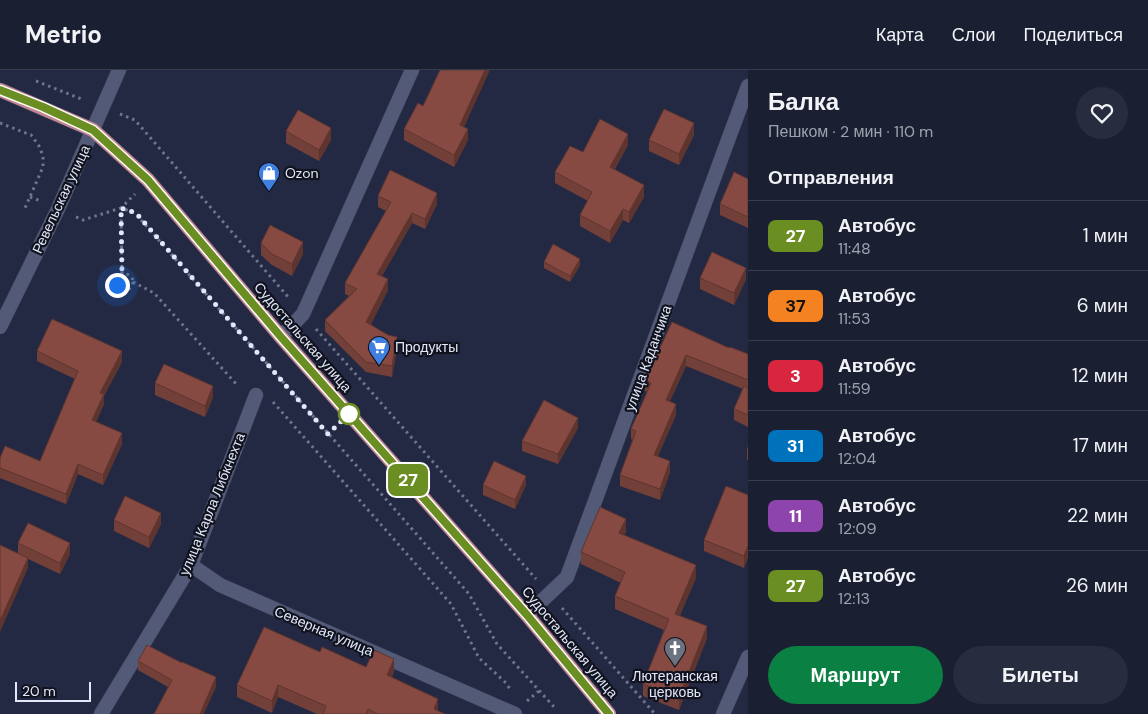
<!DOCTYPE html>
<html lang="ru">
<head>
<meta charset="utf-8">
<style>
	body { margin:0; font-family:"DM Sans",sans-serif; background:#272c3e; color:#f1f3f6; height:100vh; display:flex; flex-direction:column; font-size:19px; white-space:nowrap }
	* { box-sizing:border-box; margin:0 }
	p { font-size:16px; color:#9fa2ac }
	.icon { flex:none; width:28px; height:28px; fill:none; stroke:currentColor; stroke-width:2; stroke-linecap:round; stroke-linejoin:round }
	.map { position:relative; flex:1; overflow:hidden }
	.details { display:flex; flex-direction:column; background:#1a1f32; width:400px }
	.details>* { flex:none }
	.badge { padding:0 10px; border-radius:8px; font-size:18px; line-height:32px }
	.scale { position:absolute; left:15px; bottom:12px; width:76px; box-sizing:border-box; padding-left:5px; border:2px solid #e2e7f9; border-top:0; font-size:14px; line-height:18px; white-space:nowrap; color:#e2e7f9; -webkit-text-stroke:4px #10131e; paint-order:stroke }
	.you { position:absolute; width:25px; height:25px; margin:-12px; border:4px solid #fff; border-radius:50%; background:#1a73e8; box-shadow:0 0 0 8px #1a73e833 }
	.map>.badge { position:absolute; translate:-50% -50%; box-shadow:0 0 0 2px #fff }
	h2 { padding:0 20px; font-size:19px; line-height:45px }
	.round { display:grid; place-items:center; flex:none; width:52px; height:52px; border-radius:26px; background:#272c3e }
	.summary { display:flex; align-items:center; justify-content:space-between; height:85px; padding:0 20px }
	h1 { font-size:24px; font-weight:800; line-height:38px }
	.primary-button { display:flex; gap:10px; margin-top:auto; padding:10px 20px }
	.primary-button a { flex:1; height:58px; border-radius:30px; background:#0b8043; color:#fff; font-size:20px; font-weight:800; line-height:58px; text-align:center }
	.primary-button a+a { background:#272c3e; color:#f1f3f6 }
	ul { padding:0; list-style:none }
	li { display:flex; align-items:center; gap:15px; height:70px; padding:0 20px; border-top:1px solid #383d4d }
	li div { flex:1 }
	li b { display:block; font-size:19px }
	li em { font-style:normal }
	li .badge { min-width:55px; font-weight:700; text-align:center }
	header { display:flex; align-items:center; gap:30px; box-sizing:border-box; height:70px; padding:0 25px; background:#1a1f32; border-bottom:1px solid #383d4d }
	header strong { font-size:24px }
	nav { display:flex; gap:28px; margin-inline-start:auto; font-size:18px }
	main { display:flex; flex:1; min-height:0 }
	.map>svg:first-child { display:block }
</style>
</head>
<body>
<header>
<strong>Metrio</strong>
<nav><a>Карта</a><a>Слои</a><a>Поделиться</a></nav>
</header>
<main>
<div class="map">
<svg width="748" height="644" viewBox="0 0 748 644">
	<rect width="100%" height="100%" fill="#232943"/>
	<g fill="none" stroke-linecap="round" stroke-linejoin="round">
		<g stroke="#40445b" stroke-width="15">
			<g id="minor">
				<path d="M 0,257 L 58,139 L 119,0"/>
				<path d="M 281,267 L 303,244 L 412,0"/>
				<path d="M 191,495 L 220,515 L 515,644"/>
				<path d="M 527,545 L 567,507 L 748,16"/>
				<path d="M 101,644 L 191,495 L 256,325"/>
				<path d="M 723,644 L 748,587"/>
			</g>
		</g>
		<g stroke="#40445b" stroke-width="15">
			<path id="trunk" d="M 0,20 L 93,60 L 148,110 L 281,267 L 527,545 L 609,644"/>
		</g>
		<g stroke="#6f758c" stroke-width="3" stroke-dasharray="2.5 4" stroke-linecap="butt">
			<path d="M 36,11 L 84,30"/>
			<path d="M 120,44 L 135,50 L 289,228"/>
			<path d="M 0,53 L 31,65 L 39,76 L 43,86 L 43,97 L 25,138"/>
			<path d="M 30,127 L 41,131"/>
			<path d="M 76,147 L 83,150 L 121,138 L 135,143 L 469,524 L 497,574 L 555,638"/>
			<path d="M 122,204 L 121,138 L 135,124"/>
			<circle cx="125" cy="212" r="8"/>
			<path d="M 133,212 L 154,223 L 238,316"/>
			<path d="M 316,259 L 536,509"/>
			<path d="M 273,332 L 451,534 L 479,588 L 506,613 L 510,619"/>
			<path d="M 562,538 L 655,644"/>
			<path d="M 527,631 L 539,621"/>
		</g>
		<use href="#minor" stroke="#535a77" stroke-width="14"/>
		<use href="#trunk" stroke="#c48490" stroke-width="14"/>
	</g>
	<g fill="#734039">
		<path d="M 464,57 L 468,70 L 454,97 L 404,70 L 404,59 Z"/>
		<path d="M 286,61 L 331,70 L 319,91 L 286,73 Z"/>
		<path d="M 694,65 L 679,95 L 649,81 L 649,70 Z"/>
		<path d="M 628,75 L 615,99 L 644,127 L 629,153 L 623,150 L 610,173 L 580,156 L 580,145 L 588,131 L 555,113 L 555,102 L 583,82 Z"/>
		<path d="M 748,109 L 748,158 L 720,145 L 720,134 Z"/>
		<path d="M 378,126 L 437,134 L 425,159 L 412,153 L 382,206 L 388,220 L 371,254 L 397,278 L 392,307 L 366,302 L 325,261 L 325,250 L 349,226 L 345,224 L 345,213 L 386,141 L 378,137 Z"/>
		<path d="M 261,173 L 303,184 L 292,206 L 272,195 L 261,185 Z"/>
		<path d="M 544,192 L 580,195 L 570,212 L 544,198 Z"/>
		<path d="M 700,208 L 746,209 L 734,235 L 700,219 Z"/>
		<path d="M 672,252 L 729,278 L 748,284 L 748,357 L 734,350 L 734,339 L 743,319 L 686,296 L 670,331 L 676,345 L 658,386 L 670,402 L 660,430 L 620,416 L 620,405 L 633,370 L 631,369 L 631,359 L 648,322 L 645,321 L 645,310 Z"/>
		<path d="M 37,281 L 122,292 L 104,326 L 104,334 L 96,352 L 122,374 L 103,415 L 78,404 L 66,434 L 0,408 L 0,388 L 40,391 L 75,309 L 37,291 Z"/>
		<path d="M 155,313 L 213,327 L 205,347 L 155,325 Z"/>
		<path d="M 578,358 L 558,394 L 522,381 L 522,371 Z"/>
		<path d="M 748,376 L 748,390 L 747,390 L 747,379 Z"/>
		<path d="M 483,415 L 526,415 L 515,439 L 483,425 Z"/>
		<path d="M 748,425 L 744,498 L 704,481 L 704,470 Z"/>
		<path d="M 114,450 L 161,454 L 149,478 L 114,461 Z"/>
		<path d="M 626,462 L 624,465 L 696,508 L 680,545 L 707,568 L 679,640 L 643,626 L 643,614 L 664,560 L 615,539 L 615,526 L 621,513 L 581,494 L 581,482 Z"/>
		<path d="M 18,473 L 70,484 L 60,504 L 28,489 L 28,498 L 18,483 Z"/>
		<path d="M 320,582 L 366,597 L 394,601 L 392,607 L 438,641 L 445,644 L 317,644 L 278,627 L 272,643 L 237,627 L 237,615 Z"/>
		<path d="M 138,591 L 182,593 L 216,617 L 168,617 L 138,600 Z"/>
	</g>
	<g fill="#5e342e">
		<path d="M 485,0 L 490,0 L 460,66 L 460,55 Z"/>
		<path d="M 694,53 L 694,65 L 679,95 L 679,84 Z"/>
		<path d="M 331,58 L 331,70 L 319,91 L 319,80 Z"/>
		<path d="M 468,59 L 468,70 L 454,97 L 454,85 Z"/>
		<path d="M 628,64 L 628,75 L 610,108 L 610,97 Z"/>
		<path d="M 644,115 L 644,127 L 629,153 L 629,142 Z"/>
		<path d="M 437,123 L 437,134 L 425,159 L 425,149 Z"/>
		<path d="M 623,139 L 623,150 L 610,173 L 610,161 Z"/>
		<path d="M 412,143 L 412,153 L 377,214 L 377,204 Z"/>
		<path d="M 303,172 L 303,184 L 292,206 L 292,194 Z"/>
		<path d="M 580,189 L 580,195 L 570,212 L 570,206 Z"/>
		<path d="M 746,198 L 746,209 L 734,235 L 734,223 Z"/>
		<path d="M 388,209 L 388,220 L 366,263 L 366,252 Z"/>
		<path d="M 397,267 L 397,278 L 392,307 L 392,296 Z"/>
		<path d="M 122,281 L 122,292 L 104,326 L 104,334 L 92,361 L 92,350 L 100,323 Z"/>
		<path d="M 686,285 L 686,296 L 666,340 L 666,330 Z"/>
		<path d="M 213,316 L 213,327 L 205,347 L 205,336 Z"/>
		<path d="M 676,334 L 676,345 L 654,395 L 654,385 Z"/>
		<path d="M 578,348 L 578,358 L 558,394 L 558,384 Z"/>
		<path d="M 122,363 L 122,374 L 103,415 L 103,405 Z"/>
		<path d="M 670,391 L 670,402 L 660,430 L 660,419 Z"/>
		<path d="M 78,394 L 78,404 L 66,434 L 66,424 Z"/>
		<path d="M 526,406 L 526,415 L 515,439 L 515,430 Z"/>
		<path d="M 161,443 L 161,454 L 149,478 L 149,467 Z"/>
		<path d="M 626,449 L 626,462 L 619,476 L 619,463 Z"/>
		<path d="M 70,473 L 70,484 L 60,504 L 60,493 Z"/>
		<path d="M 748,476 L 748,488 L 744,498 L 744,486 Z"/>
		<path d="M 28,488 L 28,498 L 0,562 L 0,551 Z"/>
		<path d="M 696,495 L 696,508 L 675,556 L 675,544 Z"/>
		<path d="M 707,556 L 707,568 L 679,640 L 679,627 Z"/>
		<path d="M 394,589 L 394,601 L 387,617 L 387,605 Z"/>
		<path d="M 216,607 L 216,617 L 204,644 L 200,644 Z"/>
		<path d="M 278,615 L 278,627 L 272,643 L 272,631 Z"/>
		<path d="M 438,629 L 438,641 L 434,639 Z"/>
	</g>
	<g fill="#864a42" stroke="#5e342e">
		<path d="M 440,0 L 485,0 L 460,55 L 468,59 L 454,85 L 404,59 L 418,33 L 423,36 Z"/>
		<path d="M 664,39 L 694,53 L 679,84 L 649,70 Z"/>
		<path d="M 298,40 L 331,58 L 319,80 L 286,61 Z"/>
		<path d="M 600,49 L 628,64 L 610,97 L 644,115 L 629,142 L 623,139 L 610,161 L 580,145 L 592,122 L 555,102 L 570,76 L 583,82 Z"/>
		<path d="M 390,100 L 437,123 L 425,149 L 412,143 L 377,204 L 388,209 L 366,252 L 388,265 L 397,267 L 392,296 L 366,292 L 325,250 L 357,219 L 345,213 L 391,132 L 378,126 Z"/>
		<path d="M 734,102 L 748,109 L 748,147 L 720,134 Z"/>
		<path d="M 270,155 L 303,172 L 292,194 L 272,184 L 261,173 Z"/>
		<path d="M 553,174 L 580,189 L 570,206 L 544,192 Z"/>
		<path d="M 712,182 L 746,198 L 734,223 L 700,208 Z"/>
		<path d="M 52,249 L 122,281 L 100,323 L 104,324 L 92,350 L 122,363 L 103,405 L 78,394 L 66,424 L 0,398 L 0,388 L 5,376 L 40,391 L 78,301 L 37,281 Z"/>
		<path d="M 672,252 L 729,278 L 730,277 L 748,284 L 748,310 L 686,285 L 666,330 L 676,334 L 654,385 L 670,391 L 660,419 L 620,405 L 636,361 L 631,359 L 651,313 L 645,310 Z"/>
		<path d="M 164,294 L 213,316 L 205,336 L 155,313 Z"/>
		<path d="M 744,316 L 748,318 L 748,345 L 734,339 Z"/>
		<path d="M 544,330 L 578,348 L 558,384 L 522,371 Z"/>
		<path d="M 494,391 L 526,406 L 515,430 L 483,415 Z"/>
		<path d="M 726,416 L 748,425 L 748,476 L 744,486 L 704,470 Z"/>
		<path d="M 125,426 L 161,443 L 149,467 L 114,450 Z"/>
		<path d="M 600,437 L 626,449 L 619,463 L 696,495 L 675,544 L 707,556 L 679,627 L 643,614 L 669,549 L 615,526 L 625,502 L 581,482 Z"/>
		<path d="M 28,453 L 70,473 L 60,493 L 18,473 Z"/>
		<path d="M 0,475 L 28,488 L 0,551 Z"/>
		<path d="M 264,557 L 320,582 L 322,577 L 366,597 L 374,580 L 394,589 L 387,605 L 438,629 L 434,639 L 445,644 L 378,644 L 368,639 L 366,644 L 323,644 L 326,636 L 278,615 L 272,631 L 237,615 Z"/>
		<path d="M 147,575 L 182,593 L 182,592 L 216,607 L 200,644 L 154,644 L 172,610 L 138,591 Z"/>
	</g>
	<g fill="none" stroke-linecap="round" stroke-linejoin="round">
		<g stroke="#fff" stroke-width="11">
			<path id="line" d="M 0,20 L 43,37 L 93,60 L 148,110 L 281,267 L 527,545 L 609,644"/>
		</g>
		<use href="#line" stroke="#6b8e23" stroke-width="8"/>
		<path stroke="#e2e7f9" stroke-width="5" stroke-dasharray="0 9" d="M 117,215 L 117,210 L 122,204 L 121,138 L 136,143 L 328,364 L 349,344"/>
	</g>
	<defs>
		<g id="shop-pin" transform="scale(1.125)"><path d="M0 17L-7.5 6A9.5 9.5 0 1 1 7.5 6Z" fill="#3f7fe0" stroke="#10131e"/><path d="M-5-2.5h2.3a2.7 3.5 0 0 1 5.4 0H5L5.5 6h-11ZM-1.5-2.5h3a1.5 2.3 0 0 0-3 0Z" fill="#fff"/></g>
		<g id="supermarket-pin" transform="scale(1.125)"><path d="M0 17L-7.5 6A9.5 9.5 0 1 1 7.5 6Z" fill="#3f7fe0" stroke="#10131e"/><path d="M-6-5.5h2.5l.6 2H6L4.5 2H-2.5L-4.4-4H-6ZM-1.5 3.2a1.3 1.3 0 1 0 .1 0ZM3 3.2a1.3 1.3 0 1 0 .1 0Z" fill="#fff"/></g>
		<g id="church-pin" transform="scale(1.125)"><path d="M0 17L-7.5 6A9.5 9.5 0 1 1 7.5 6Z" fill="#6b7280" stroke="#10131e"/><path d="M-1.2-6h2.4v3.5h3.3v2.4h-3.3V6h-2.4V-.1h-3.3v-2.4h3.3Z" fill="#fff"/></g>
	</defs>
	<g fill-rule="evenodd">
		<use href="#shop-pin" x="269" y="103"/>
		<use href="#supermarket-pin" x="379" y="277"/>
		<use href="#church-pin" x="675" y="578"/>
	</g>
	<circle fill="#fff" stroke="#6b8e23" stroke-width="2.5" cx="349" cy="344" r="10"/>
	<g text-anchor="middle" stroke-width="4.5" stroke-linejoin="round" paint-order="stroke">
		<g font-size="14" fill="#e2e7f9" stroke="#10131e" text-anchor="start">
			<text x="285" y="108">Ozon</text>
			<text x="395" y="282">Продукты</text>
			<text x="675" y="611" text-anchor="middle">Лютеранская<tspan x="675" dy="16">церковь</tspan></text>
		</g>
		<g font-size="14" fill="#e2e7f9" stroke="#10131e">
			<text transform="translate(61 129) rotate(-65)" y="5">Ревельская улица</text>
			<text transform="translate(303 267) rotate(49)" y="5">Судостальская улица</text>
			<text transform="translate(648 288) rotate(-70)" y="5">улица Каданчика</text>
			<text transform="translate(212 434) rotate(-68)" y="5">улица Карла Либкнехта</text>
			<text transform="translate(324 561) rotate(23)" y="5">Северная улица</text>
			<text transform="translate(570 572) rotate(50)" y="5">Судостальская улица</text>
		</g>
	</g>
</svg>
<div class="scale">20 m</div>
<div class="you" style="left:117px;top:215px"></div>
<b class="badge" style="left:408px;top:410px;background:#6b8e23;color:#fff">27</b>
</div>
<section class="details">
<div class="summary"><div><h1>Балка</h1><p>Пешком · 2 мин · 110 m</p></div><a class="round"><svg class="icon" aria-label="heart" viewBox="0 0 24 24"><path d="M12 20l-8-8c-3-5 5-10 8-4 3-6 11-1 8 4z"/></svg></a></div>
<h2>Отправления</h2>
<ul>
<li><span class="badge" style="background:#6b8e23;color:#fff">27</span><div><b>Автобус</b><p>11:48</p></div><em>1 мин</em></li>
<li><span class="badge" style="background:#f58220;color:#111">37</span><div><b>Автобус</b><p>11:53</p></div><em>6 мин</em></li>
<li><span class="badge" style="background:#d7263d;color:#fff">3</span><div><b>Автобус</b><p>11:59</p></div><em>12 мин</em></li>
<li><span class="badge" style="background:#0072bc;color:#fff">31</span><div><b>Автобус</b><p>12:04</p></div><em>17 мин</em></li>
<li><span class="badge" style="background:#8e44ad;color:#fff">11</span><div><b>Автобус</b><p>12:09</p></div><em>22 мин</em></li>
<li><span class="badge" style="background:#6b8e23;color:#fff">27</span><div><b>Автобус</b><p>12:13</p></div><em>26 мин</em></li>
</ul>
<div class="primary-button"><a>Маршрут</a><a>Билеты</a></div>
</section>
</main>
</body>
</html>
